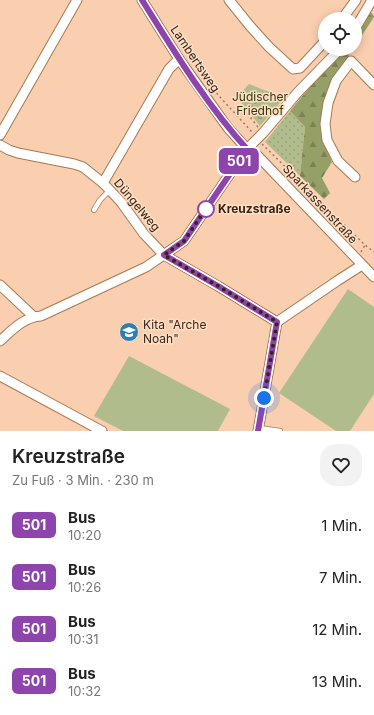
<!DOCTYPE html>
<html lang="de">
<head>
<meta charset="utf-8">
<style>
	body { margin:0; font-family:Inter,sans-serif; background:#f2f2f2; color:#222; height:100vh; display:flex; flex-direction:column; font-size:15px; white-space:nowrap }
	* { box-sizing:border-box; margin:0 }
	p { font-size:13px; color:#767676 }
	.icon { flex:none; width:22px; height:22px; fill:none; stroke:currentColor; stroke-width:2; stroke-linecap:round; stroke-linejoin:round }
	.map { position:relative; height:431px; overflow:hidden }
	.sheet { display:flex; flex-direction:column; background:#fff; flex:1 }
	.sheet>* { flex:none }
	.badge { padding:0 8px; border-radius:6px; font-size:14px; line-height:26px }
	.fabs { position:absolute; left:318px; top:12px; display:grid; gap:8px }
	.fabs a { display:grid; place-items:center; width:44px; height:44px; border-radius:50%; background:#fff; box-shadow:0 2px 10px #0003; font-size:20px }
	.you { position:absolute; width:20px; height:20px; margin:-10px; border:3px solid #fff; border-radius:50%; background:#1a73e8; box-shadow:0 0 0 6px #1a73e833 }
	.map>.badge { position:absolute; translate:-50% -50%; box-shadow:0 0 0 2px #fff }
	.round { display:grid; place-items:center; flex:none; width:42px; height:42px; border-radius:16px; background:#f2f2f2 }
	.head { display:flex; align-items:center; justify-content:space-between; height:68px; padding:0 12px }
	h1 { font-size:19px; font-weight:600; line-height:30px }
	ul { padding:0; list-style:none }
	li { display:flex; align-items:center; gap:12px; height:52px; padding:0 12px }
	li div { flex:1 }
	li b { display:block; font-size:15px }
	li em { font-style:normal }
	li .badge { min-width:44px; font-weight:700; text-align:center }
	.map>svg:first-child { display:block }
</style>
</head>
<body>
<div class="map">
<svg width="374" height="431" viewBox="0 0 374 431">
	<defs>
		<pattern id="grass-dots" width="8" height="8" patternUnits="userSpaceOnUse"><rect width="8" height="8" fill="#b1bc8c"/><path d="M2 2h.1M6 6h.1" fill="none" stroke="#99a178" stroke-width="1.8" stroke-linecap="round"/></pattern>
		<pattern id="forest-firs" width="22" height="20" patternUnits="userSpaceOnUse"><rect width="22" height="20" fill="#94a066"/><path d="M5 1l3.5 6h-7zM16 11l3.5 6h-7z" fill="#7a8253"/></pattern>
		<pattern id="cemetery-stones" width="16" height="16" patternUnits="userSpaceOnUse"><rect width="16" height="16" fill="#b1bc8c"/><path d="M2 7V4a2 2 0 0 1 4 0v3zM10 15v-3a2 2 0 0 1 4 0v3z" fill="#99a178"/></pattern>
	</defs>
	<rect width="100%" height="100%" fill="#f9cfaf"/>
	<path fill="url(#grass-dots)" d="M 290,111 L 305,127 L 300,176 L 265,142 Z"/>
	<g fill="url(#forest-firs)">
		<path d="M 370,11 L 374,16 L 374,17 L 355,46 L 355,33 Z"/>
		<path d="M 343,49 L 353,49 L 333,78 L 321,125 L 323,141 L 332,162 L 322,178 L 330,193 L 324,199 L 300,176 L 305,127 L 290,111 L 323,71 Z"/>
	</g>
	<path fill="url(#cemetery-stones)" d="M 249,84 L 284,98 L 260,126 L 237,97 Z"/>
	<g fill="#b1bc8c">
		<path d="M 348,289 L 374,307 L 374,394 L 350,431 L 336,431 L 279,393 Z"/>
		<path d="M 129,356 L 230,409 L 218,431 L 123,431 L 94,416 Z"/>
	</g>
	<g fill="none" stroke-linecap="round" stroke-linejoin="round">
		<g stroke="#a87852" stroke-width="6">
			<g id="service">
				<path d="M 94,210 L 100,200 L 110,190"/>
				<path d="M 259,428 L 280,431"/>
			</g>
		</g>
		<g stroke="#a87852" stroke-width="11">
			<g id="minor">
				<path d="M 142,0 L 179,59 L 228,128 L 247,149 L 257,155 L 374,277"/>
				<path d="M 229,0 L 250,26 L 269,47 L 293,69 L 300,68 L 325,41"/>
				<path d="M 342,19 L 356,0"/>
				<path d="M 355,29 L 372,0"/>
				<path d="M 0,135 L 77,0"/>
				<path d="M 0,145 L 9,150 L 18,153 L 74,164 L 83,167 L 103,183 L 121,202 L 144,234 L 164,255 L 218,286 L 277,322"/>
				<path d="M 355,177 L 338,161 L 327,140 L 325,124 L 328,103 L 336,81 L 351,61 L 374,85"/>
				<path d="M 103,183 L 169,69 L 179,59"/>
				<path d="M 0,285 L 33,316"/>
				<path d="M 277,322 L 337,281 L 362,265"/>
				<path d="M 0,341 C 12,330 24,317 41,316 L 146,267 L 184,241 L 247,149 L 263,133 L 298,92 L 340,49"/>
				<path d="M 0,376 L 102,431"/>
				<path d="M 258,431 L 277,322"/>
			</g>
		</g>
		<g stroke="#9b7c64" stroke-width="1.5" stroke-dasharray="2 3" stroke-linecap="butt">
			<path d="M 173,32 L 183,48 L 219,96 L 252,132"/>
			<path d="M 258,127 L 247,113 L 262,95"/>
			<path d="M 262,144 L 365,245 L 374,252"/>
			<path d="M 361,252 L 365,245"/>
		</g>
		<use href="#service" stroke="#fff" stroke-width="4.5"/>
		<use href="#minor" stroke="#fff" stroke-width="9"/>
	</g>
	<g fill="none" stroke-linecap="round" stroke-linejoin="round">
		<g stroke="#fff" stroke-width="9">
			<path id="line" d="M 142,0 C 174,51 206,104 247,149 L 184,241 L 164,255 L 218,286 L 277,322 L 258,431"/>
		</g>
		<use href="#line" stroke="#8e44ad" stroke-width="6"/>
		<path stroke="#392515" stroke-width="4" stroke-dasharray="0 7.2" d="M 206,209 L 207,207 L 184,241 L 164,255 L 218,286 L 277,322 L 264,398"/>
	</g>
	<defs>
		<g id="school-disc" transform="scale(1)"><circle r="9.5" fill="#2c80b0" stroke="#ffdec6"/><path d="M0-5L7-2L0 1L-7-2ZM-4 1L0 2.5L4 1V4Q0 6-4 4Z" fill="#fff"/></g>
	</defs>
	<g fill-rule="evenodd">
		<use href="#school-disc" x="129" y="332"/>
	</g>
	<circle fill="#fff" stroke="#8e44ad" stroke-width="2" cx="206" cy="209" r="8"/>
	<g text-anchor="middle" stroke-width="3" stroke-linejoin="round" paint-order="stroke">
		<g font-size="12" fill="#392515" stroke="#ffdec6">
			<text transform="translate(195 59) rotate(56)" y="4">Lambertsweg</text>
			<text transform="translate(320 204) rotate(47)" y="4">Sparkassenstraße</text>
			<text transform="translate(137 205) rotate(50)" y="4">Düngelweg</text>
		</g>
		<g font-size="12" fill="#30380a" stroke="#ffdec6">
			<text x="260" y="101">Jüdischer<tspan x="260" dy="14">Friedhof</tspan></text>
		</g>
		<g font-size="12" font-weight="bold" fill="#392515" stroke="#ffdec6" text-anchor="start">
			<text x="218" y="213">Kreuzstraße</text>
		</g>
		<g font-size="12" fill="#392515" stroke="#ffdec6" text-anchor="start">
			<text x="143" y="329">Kita "Arche<tspan x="143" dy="14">Noah"</tspan></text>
		</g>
	</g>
</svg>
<div class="fabs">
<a><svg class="icon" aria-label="locate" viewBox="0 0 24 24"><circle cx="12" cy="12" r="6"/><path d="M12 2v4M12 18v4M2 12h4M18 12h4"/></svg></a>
</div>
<div class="you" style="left:264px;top:398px"></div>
<b class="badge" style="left:239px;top:161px;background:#8e44ad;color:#fff">501</b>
</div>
<section class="sheet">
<div class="head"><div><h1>Kreuzstraße</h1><p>Zu Fuß · 3 Min. · 230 m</p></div><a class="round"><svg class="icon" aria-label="heart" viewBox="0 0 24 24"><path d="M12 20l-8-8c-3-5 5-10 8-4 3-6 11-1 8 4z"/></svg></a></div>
<ul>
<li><span class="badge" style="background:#8e44ad;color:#fff">501</span><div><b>Bus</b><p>10:20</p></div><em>1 Min.</em></li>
<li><span class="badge" style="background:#8e44ad;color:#fff">501</span><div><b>Bus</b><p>10:26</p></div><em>7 Min.</em></li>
<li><span class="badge" style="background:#8e44ad;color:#fff">501</span><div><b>Bus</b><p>10:31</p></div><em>12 Min.</em></li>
<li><span class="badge" style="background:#8e44ad;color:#fff">501</span><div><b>Bus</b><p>10:32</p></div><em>13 Min.</em></li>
</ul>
</section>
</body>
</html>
